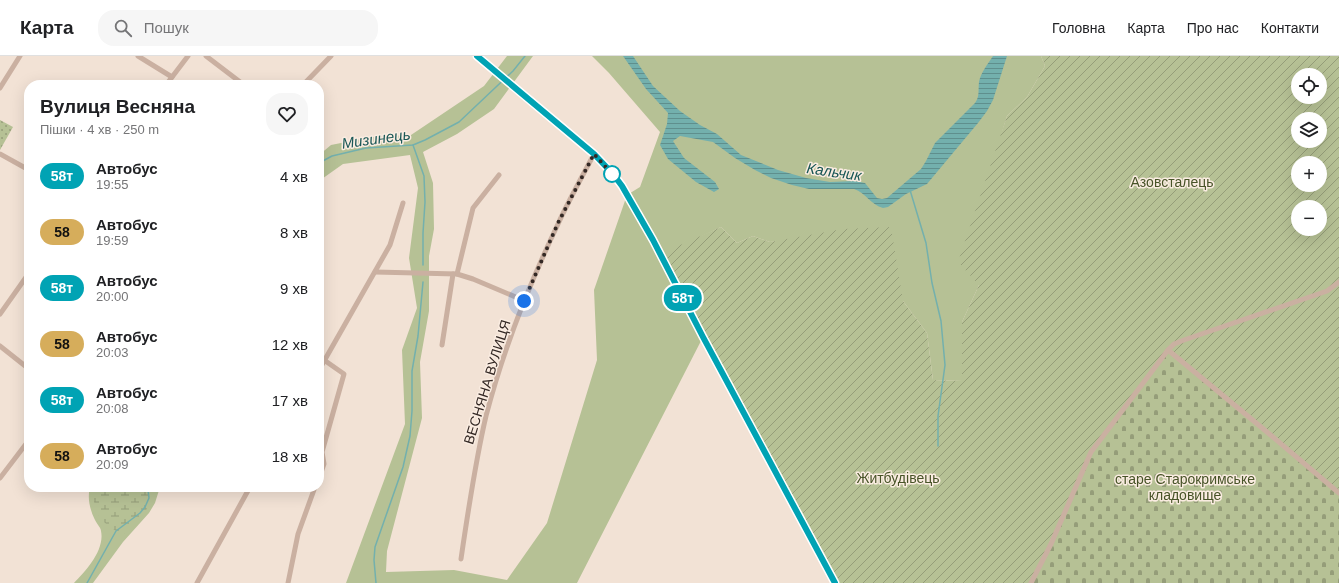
<!DOCTYPE html>
<html lang="uk">
<head>
<meta charset="utf-8">
<style>
	body { margin:0; font-family:Helvetica,sans-serif; background:#f6f6f6; color:#202124; height:100vh; display:flex; flex-direction:column; font-size:15px; white-space:nowrap }
	* { box-sizing:border-box; margin:0 }
	p { font-size:13px; color:#757577 }
	.icon { flex:none; width:22px; height:22px; fill:none; stroke:currentColor; stroke-width:2; stroke-linecap:round; stroke-linejoin:round }
	.map { position:relative; flex:1; overflow:hidden }
	.side { position:absolute; left:24px; top:24px; width:300px; height:412px; display:flex; flex-direction:column; background:#fff; border-radius:16px; box-shadow:0 4px 16px #0002 }
	.side>* { flex:none }
	.badge { padding:0 8px; border-radius:13px; font-size:14px; line-height:26px }
	.fabs { position:absolute; left:1291px; top:12px; display:grid; gap:8px }
	.fabs a { display:grid; place-items:center; width:36px; height:36px; border-radius:50%; background:#fff; box-shadow:0 4px 16px #0002; font-size:20px }
	.you { position:absolute; width:20px; height:20px; margin:-10px; border:3px solid #fff; border-radius:50%; background:#1a73e8; box-shadow:0 0 0 6px #1a73e833 }
	.map>.badge { position:absolute; translate:-50% -50%; box-shadow:0 0 0 2px #fff }
	.round { display:grid; place-items:center; flex:none; width:42px; height:42px; border-radius:16px; background:#f6f6f6 }
	.overview { display:flex; align-items:center; justify-content:space-between; height:68px; padding:0 16px }
	h1 { font-size:19px; font-weight:700; line-height:30px }
	ul { padding:0; list-style:none }
	li { display:flex; align-items:center; gap:12px; height:56px; padding:0 16px }
	li div { flex:1 }
	li b { display:block; font-size:15px }
	li em { font-style:normal }
	li .badge { min-width:44px; font-weight:700; text-align:center }
	header { display:flex; align-items:center; gap:24px; box-sizing:border-box; height:56px; padding:0 20px; background:#fff; border-bottom:1px solid #e0e0e0 }
	header strong { font-size:19px }
	nav { display:flex; gap:22px; margin-inline-start:auto; font-size:14px }
	.search { width:280px; height:36px; background:#f6f6f6; display:flex; align-items:center; gap:10px; box-sizing:border-box; padding:0 14px; border-radius:16px; color:#757577; font-size:15px }
	.map>svg:first-child { display:block }
</style>
</head>
<body>
<header>
<strong>Карта</strong>
<div class="search"><svg class="icon" aria-label="search" viewBox="0 0 24 24"><circle cx="10" cy="10" r="6"/><path d="M15 15l6 6"/></svg>Пошук</div>
<nav><a>Головна</a><a>Карта</a><a>Про нас</a><a>Контакти</a></nav>
</header>
<div class="map">
<svg width="1339" height="527" viewBox="0 0 1339 527">
	<defs>
		<pattern id="wetland-marsh" width="20" height="14" patternUnits="userSpaceOnUse"><rect width="20" height="14" fill="#b6c195"/><path d="M1 5h8M5 5V1M11 12h8M15 12V8" fill="none" stroke="#959d79"/></pattern>
		<pattern id="cemetery-stones" width="16" height="16" patternUnits="userSpaceOnUse"><rect width="16" height="16" fill="#b6c195"/><path d="M2 7V4a2 2 0 0 1 4 0v3zM10 15v-3a2 2 0 0 1 4 0v3z" fill="#959d79"/></pattern>
		<pattern id="park-dots" width="8" height="8" patternUnits="userSpaceOnUse"><rect width="8" height="8" fill="#b6c195"/><path d="M2 2h.1M6 6h.1" fill="none" stroke="#959d79" stroke-width="1.8" stroke-linecap="round"/></pattern>
		<pattern id="garden-furrows" width="10" height="10" patternUnits="userSpaceOnUse"><rect width="10" height="10" fill="#b6c195"/><path d="M-1 1l2-2M0 10L10 0M9 11l2-2" fill="none" stroke="#959d79"/></pattern>
		<pattern id="water-rules" width="6" height="5" patternUnits="userSpaceOnUse"><rect width="6" height="5" fill="#73b0ad"/><path d="M0 2.5h6" fill="none" stroke="#5f8f8d"/></pattern>
	</defs>
	<rect width="100%" height="100%" fill="#f2e2d5"/>
	<g fill="#b6c195">
		<path d="M 507,0 L 533,0 L 494,53 L 457,78 L 423,96 L 433,127 L 434,173 L 429,200 L 429,255 L 420,306 L 422,362 L 387,495 L 386,516 L 454,514 L 507,524 L 547,467 L 597,304 L 594,234 L 627,139 L 640,131 L 660,76 L 609,17 L 592,0 L 1041,0 L 1045,10 L 1027,41 L 1007,60 L 1002,76 L 979,229 L 962,266 L 962,325 L 933,324 L 927,277 L 903,245 L 789,184 L 770,186 L 753,180 L 737,187 L 721,171 L 696,183 L 703,281 L 577,527 L 346,527 L 405,368 L 402,294 L 417,252 L 409,202 L 418,132 L 410,99 L 343,108 L 319,125 L 319,99 L 331,89 L 371,81 L 411,79 L 484,30 Z"/>
		<path d="M 90,431 L 160,431 L 155,447 L 149,457 L 123,486 L 93,527 L 74,527 C 86,515 105,494 101,475 C 101,472 97,468 95,464 C 90,454 87,442 90,431 Z"/>
	</g>
	<path fill="url(#wetland-marsh)" d="M 95,431 L 153,431 C 151,454 141,462 125,477 C 120,478 117,475 113,473 C 97,463 91,449 95,431 Z"/>
	<path fill="url(#cemetery-stones)" d="M 1168,294 L 1339,437 L 1339,527 L 1031,527 L 1091,396 Z"/>
	<path fill="url(#park-dots)" d="M 0,64 L 13,71 L 0,94 Z"/>
	<path fill="url(#garden-furrows)" fill-rule="evenodd" d="M 1041,0 L 1339,0 L 1339,437 L 1168,294 L 1091,395 L 1031,527 L 835,527 L 660,198 L 721,171 L 737,187 L 753,180 L 770,186 L 843,173 L 891,171 L 903,245 L 927,277 L 933,324 L 962,325 L 962,266 L 979,229 L 958,206 L 1007,60 L 1027,41 L 1045,10 ZM 1298,19 L 1320,19 L 1320,41 L 1298,41 ZM 1298,63 L 1320,63 L 1320,85 L 1298,85 ZM 1298,107 L 1320,107 L 1320,129 L 1298,129 ZM 1298,151 L 1320,151 L 1320,173 L 1298,173 Z"/>
	<path fill="url(#water-rules)" d="M 623,0 L 633,0 L 653,30 L 680,55 L 700,69 L 717,78 L 741,99 L 778,114 L 806,122 L 830,126 L 855,125 L 865,127 L 877,142 L 882,143 L 887,142 L 921,113 L 926,105 L 935,87 L 975,47 C 980,40 978,34 979,26 C 981,16 988,8 993,0 L 1007,0 L 993,44 L 987,55 L 978,67 L 927,128 L 906,138 L 888,151 L 883,152 C 871,149 866,137 854,133 L 809,133 L 792,129 L 771,122 L 755,114 L 735,102 L 713,86 L 680,80 L 673,85 L 684,102 L 715,126 L 719,133 L 714,136 L 696,126 L 668,103 L 660,89 L 667,68 L 668,57 L 646,33 Z"/>
	<g fill="none" stroke-linecap="round" stroke-linejoin="round">
		<g stroke="#73b0ad" stroke-width="1.5">
			<path d="M 413,89 L 424,120 L 425,146 L 423,177 L 423,209"/>
			<path d="M 319,107 L 332,100 L 366,92 L 413,89 L 425,84 L 459,66 L 513,15 L 525,0"/>
			<path d="M 910,134 L 926,187 L 932,227 L 941,265 L 945,309 L 938,360 L 938,390"/>
			<path d="M 87,527 L 116,475 L 140,457 L 145,451 L 149,442 L 148,434 L 147,431"/>
			<path d="M 376,527 L 374,504 L 375,491 L 403,411 L 410,380 L 412,355 L 412,315 L 418,280 L 423,226"/>
		</g>
		<g stroke="#cab0a1" stroke-width="5">
			<path d="M 138,0 L 172,21"/>
			<path d="M 206,0 L 244,29"/>
			<path d="M 477,0 L 594,98 L 613,118 L 622,130 L 653,184 L 703,281 L 835,527"/>
			<path d="M 166,29 L 188,0"/>
			<path d="M 303,29 L 331,0"/>
			<path d="M 0,32 L 20,0"/>
			<path d="M 0,98 L 29,114"/>
			<path d="M 375,216 L 457,218 L 473,223 L 525,245"/>
			<path d="M 457,218 L 473,152 L 499,119"/>
			<path d="M 0,258 L 29,217"/>
			<path d="M 442,289 L 453,218"/>
			<path d="M 0,290 L 29,313"/>
			<path d="M 1168,294 L 1267,376 L 1339,437"/>
			<path d="M 319,314 L 390,189 L 403,147"/>
			<path d="M 0,422 L 29,384"/>
			<path d="M 319,422 L 324,408 L 322,396 L 344,318 L 324,304"/>
			<path d="M 461,503 C 468,455 475,407 486,360 C 503,294 529,229 558,168 C 569,144 582,121 594,98"/>
			<path d="M 197,527 L 250,431"/>
			<path d="M 288,527 L 298,478 L 315,431"/>
			<path d="M 1031,527 L 1051,488 L 1091,396 L 1168,294 L 1174,288 L 1184,284 L 1327,235 L 1339,226"/>
		</g>
	</g>
	<g fill="none" stroke-linecap="round" stroke-linejoin="round">
		<g stroke="#fff" stroke-width="9">
			<path id="line" d="M 477,0 L 594,98 L 613,118 L 622,130 L 653,184 L 703,281 L 835,527"/>
		</g>
		<use href="#line" stroke="#00a3b4" stroke-width="6"/>
		<path stroke="#332824" stroke-width="4" stroke-dasharray="0 7.2" d="M 524,245 L 558,167 L 594,98 L 612,118"/>
	</g>
	<circle fill="#fff" stroke="#00a3b4" stroke-width="2" cx="612" cy="118" r="8"/>
	<g text-anchor="middle" stroke-width="3" stroke-linejoin="round" paint-order="stroke">
		<g font-size="14" fill="#475327" stroke="#faece1">
			<text x="1172" y="131">Азовсталець</text>
			<text x="898" y="427">Житбудівець</text>
			<text x="1185" y="428">старе Старокримське<tspan x="1185" dy="16">кладовище</tspan></text>
		</g>
		<g font-size="14" fill="#332824" stroke="#faece1">
			<text transform="translate(487 326) rotate(-73)" y="5">ВЕСНЯНА ВУЛИЦЯ</text>
		</g>
		<g font-size="15" font-style="italic" fill="#185655" stroke="#faece1">
			<text transform="translate(376 83) rotate(-8)" y="5">Мизинець</text>
			<text transform="translate(834 116) rotate(8)" y="5">Кальчик</text>
		</g>
	</g>
</svg>
<div class="fabs">
<a><svg class="icon" aria-label="locate" viewBox="0 0 24 24"><circle cx="12" cy="12" r="6"/><path d="M12 2v4M12 18v4M2 12h4M18 12h4"/></svg></a>
<a><svg class="icon" aria-label="layers" viewBox="0 0 24 24"><path d="M12 4l9 5-9 5-9-5zM3 14l9 5 9-5"/></svg></a>
<a>+</a>
<a>−</a>
</div>
<div class="you" style="left:524px;top:245px"></div>
<b class="badge" style="left:683px;top:242px;background:#00a3b4;color:#fff">58т</b>
<section class="side">
<div class="overview"><div><h1>Вулиця Весняна</h1><p>Пішки · 4 хв · 250 m</p></div><a class="round"><svg class="icon" aria-label="heart" viewBox="0 0 24 24"><path d="M12 20l-8-8c-3-5 5-10 8-4 3-6 11-1 8 4z"/></svg></a></div>
<ul>
<li><span class="badge" style="background:#00a3b4;color:#fff">58т</span><div><b>Автобус</b><p>19:55</p></div><em>4 хв</em></li>
<li><span class="badge" style="background:#d6ad5b;color:#111">58</span><div><b>Автобус</b><p>19:59</p></div><em>8 хв</em></li>
<li><span class="badge" style="background:#00a3b4;color:#fff">58т</span><div><b>Автобус</b><p>20:00</p></div><em>9 хв</em></li>
<li><span class="badge" style="background:#d6ad5b;color:#111">58</span><div><b>Автобус</b><p>20:03</p></div><em>12 хв</em></li>
<li><span class="badge" style="background:#00a3b4;color:#fff">58т</span><div><b>Автобус</b><p>20:08</p></div><em>17 хв</em></li>
<li><span class="badge" style="background:#d6ad5b;color:#111">58</span><div><b>Автобус</b><p>20:09</p></div><em>18 хв</em></li>
</ul>
</section>
</div>
</body>
</html>
